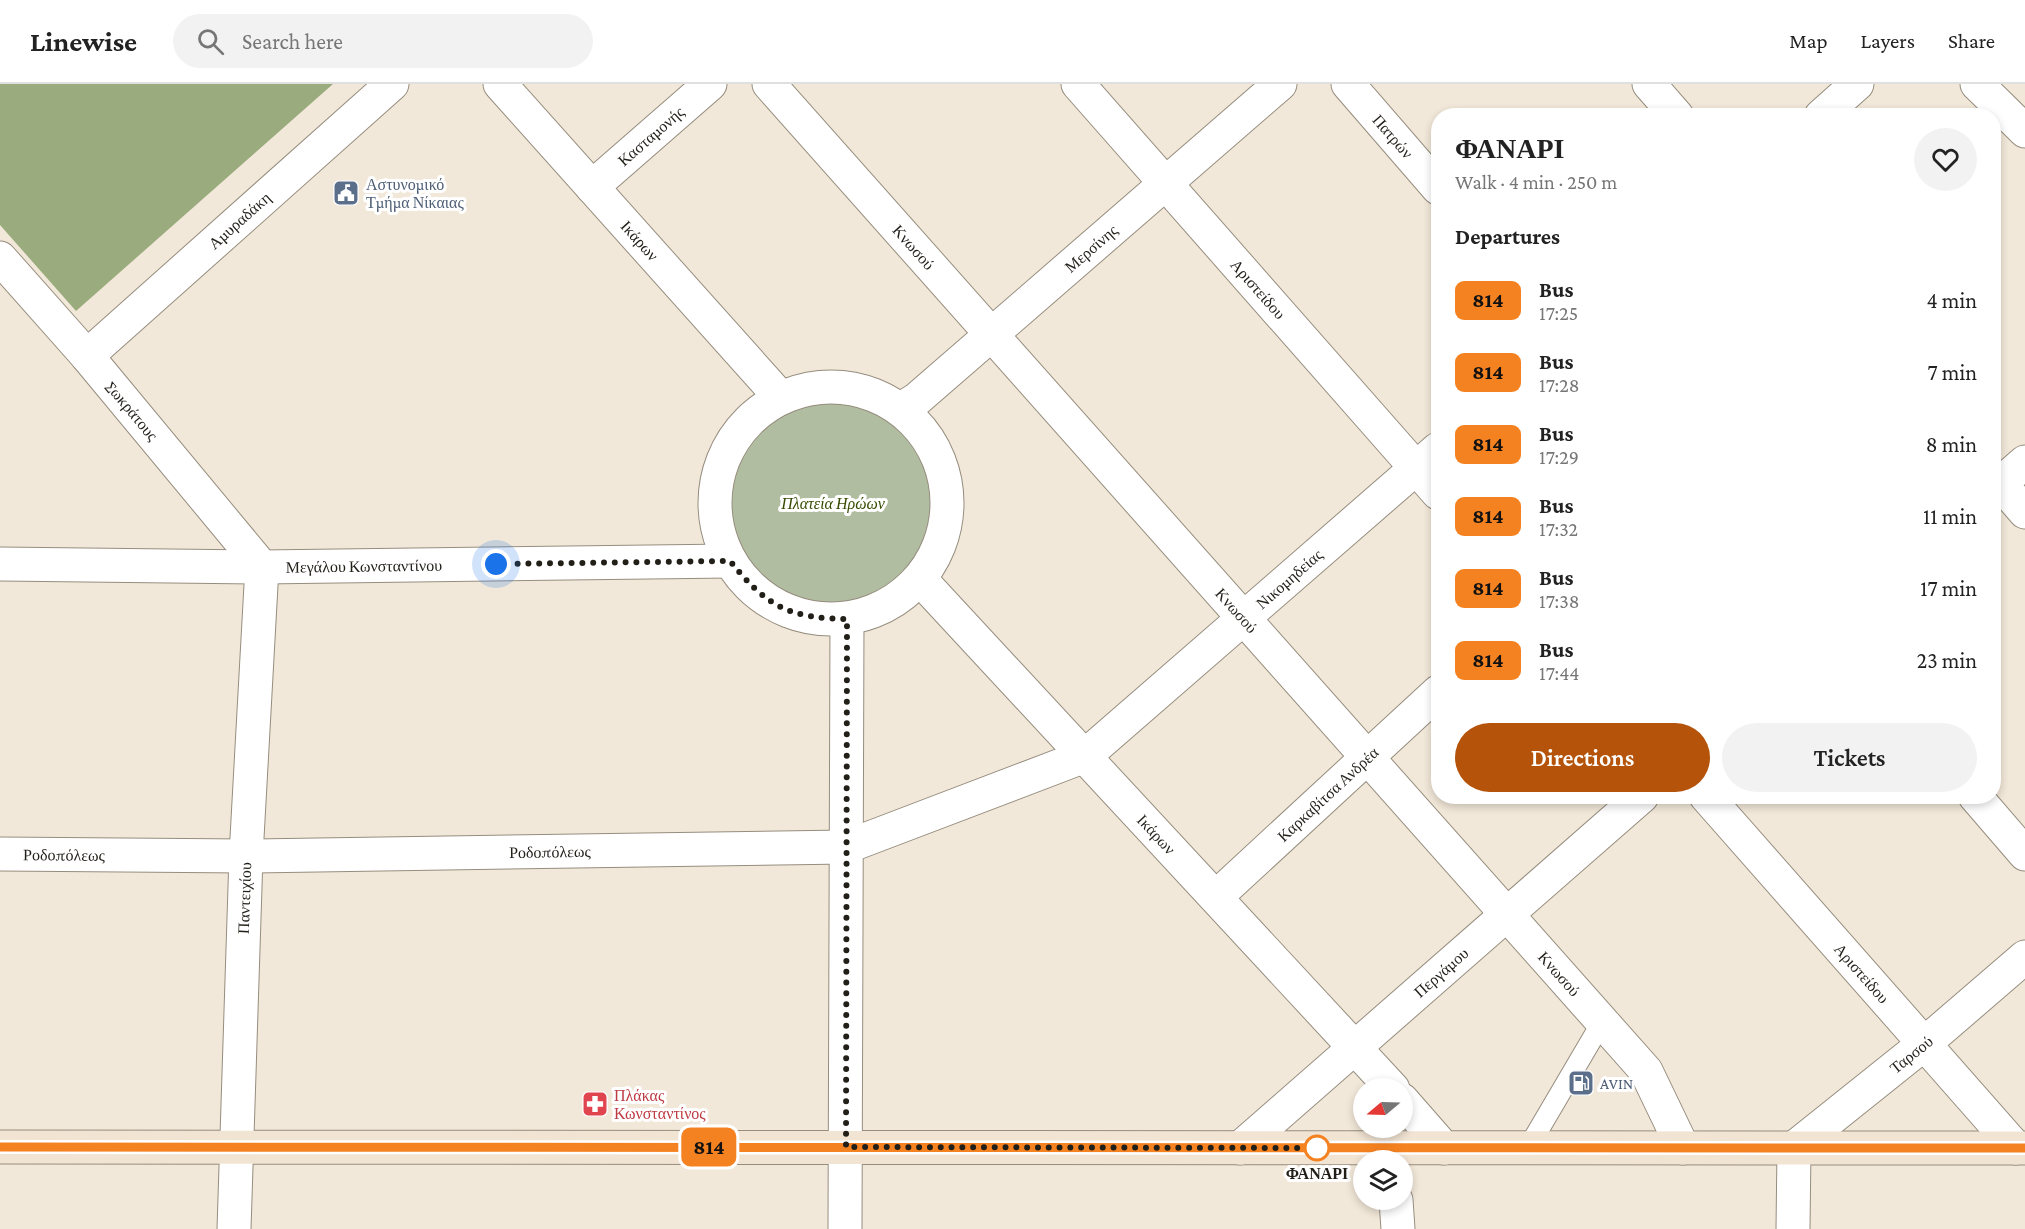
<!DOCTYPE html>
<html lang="en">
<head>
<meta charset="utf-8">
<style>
	body { margin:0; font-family:"Crimson Pro",serif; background:#f2f2f2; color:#222; height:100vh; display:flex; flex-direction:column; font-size:22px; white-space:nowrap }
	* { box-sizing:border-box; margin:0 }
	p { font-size:20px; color:#767676 }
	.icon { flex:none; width:33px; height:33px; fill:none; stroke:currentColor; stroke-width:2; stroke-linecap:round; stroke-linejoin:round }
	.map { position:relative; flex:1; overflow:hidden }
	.drawer { position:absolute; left:1431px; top:24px; width:570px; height:696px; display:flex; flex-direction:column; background:#fff; border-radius:24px; box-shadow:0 3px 9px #0003 }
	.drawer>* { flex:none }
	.badge { padding:0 12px; border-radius:9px; font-size:21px; line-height:39px }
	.needle { width:39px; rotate:251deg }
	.fabs { position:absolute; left:1353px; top:994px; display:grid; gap:12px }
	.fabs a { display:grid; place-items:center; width:60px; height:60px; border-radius:50%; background:#fff; box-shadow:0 3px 9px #0003; font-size:30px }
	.you { position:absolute; width:30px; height:30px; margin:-15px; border:4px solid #fff; border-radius:50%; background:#1a73e8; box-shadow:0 0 0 9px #1a73e833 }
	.map>.badge { position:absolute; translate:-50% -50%; box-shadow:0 0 0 3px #fff }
	h2 { padding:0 24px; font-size:22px; line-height:54px }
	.round { display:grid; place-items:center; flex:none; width:63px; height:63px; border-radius:32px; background:#f2f2f2 }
	.head { display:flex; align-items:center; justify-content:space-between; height:102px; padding:0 24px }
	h1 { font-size:28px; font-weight:600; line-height:45px }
	.button { display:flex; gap:12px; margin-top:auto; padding:12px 24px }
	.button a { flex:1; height:69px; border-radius:36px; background:#b45309; color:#fff; font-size:24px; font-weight:600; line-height:69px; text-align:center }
	.button a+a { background:#f2f2f2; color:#222 }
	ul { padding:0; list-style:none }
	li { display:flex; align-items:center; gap:18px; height:72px; padding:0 24px }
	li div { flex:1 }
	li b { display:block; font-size:22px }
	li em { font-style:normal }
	li .badge { min-width:66px; font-weight:700; text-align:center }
	header { display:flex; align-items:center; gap:36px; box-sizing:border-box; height:84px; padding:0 30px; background:#fff; border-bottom:2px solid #e0e0e0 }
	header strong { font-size:28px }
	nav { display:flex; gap:33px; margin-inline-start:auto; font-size:21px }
	.search { width:420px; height:54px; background:#f2f2f2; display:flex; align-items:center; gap:15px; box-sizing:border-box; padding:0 21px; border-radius:33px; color:#767676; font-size:22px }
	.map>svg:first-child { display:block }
</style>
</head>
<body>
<header>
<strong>Linewise</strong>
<div class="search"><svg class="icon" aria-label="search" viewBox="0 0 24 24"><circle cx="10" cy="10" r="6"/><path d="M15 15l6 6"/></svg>Search here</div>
<nav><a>Map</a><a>Layers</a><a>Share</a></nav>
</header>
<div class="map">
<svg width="2025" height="1145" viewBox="0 0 2025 1145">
	<rect width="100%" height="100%" fill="#f2e8d9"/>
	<circle fill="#b1bda0" cx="833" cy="418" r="102"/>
	<path fill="#9aac7d" d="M 0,0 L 333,0 L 76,227 L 0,141 Z"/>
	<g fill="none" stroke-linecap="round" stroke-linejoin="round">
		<g stroke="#968d7f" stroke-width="22">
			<path id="service" d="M 1528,1064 L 1602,938"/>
		</g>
		<g stroke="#968d7f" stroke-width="35">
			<g id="minor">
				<path id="s1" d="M 500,0 L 780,313"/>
				<path id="s2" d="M 769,0 L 1646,987 L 1683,1064"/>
				<path id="s3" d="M 1078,0 L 1438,409"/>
				<path id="s4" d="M 1348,0 L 1438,104"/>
				<path d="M 1649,0 L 1677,32"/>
				<path d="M 1977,0 L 2025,47"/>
				<path d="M 1821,32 L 1857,0"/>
				<path id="s5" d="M 592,103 L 710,0"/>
				<path id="s6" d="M 0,174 L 87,272 L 262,483 L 246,772 L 234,1145"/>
				<path id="s7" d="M 87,272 L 392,0"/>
				<circle cx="831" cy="419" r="116"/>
				<path id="s8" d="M 901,325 L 917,315 L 1280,0"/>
				<path d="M 1994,392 L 2025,428"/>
				<path d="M 1994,405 L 2025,378"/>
				<path id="s9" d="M 0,480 L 262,483 L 730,477"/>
				<path id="s10" d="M 920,495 L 1393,1005"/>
				<path id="s11" d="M 1706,712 L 2016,1064"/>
				<path d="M 1975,712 L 2025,770"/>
				<path id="s12" d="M 0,770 L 246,772 L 846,763 L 1085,672 L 1438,365"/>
				<path id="s13" d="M 1216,813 L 1438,608"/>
				<path d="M 1402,1016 L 1444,1064"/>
				<path id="s14" d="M 1240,1064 L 1642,712"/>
				<path d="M 1396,1116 L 1398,1145"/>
				<path d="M 845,1145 L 847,535"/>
				<path d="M 1793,1145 L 1794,1064"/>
			</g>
		</g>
		<g stroke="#968d7f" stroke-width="35">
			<g id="tertiary">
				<path id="s15" d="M 1794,1064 L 1924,960 L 2025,873"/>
			</g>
		</g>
		<g stroke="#968d7f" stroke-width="35">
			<path id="secondary" d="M 0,1063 L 2025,1064"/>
		</g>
		<use href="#service" stroke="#fff" stroke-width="20"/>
		<use href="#minor" stroke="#fff" stroke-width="33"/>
		<use href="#tertiary" stroke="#fff" stroke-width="33"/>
		<use href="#secondary" stroke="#f2e4d3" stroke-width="33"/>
	</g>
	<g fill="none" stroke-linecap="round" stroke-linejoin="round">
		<g stroke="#fff" stroke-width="14">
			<path id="line" d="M 0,1063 L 2025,1064"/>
		</g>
		<use href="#line" stroke="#f58220" stroke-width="9"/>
		<path stroke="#221f19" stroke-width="6" stroke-dasharray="0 10.8" d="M 496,480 L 730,477 C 767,523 789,534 847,535 L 846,1063 L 1317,1064"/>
	</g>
	<defs>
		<g id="civic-square" transform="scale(1.35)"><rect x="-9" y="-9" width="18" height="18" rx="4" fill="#5c6f8a" stroke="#fff"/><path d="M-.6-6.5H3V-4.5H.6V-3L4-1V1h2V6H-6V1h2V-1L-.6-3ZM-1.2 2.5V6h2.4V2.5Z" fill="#fff"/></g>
		<g id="fuel-square" transform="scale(1.35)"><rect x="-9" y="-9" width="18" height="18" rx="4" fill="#5c6f8a" stroke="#fff"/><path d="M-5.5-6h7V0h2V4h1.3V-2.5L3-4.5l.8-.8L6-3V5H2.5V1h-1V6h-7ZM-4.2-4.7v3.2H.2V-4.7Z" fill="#fff"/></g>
		<g id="pharmacy-square" transform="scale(1.35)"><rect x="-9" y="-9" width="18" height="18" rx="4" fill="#e0444e" stroke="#fff"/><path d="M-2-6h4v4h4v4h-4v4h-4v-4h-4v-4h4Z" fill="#fff"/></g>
	</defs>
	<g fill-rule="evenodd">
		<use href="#civic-square" x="346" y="109"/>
		<use href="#fuel-square" x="1581" y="999"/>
		<use href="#pharmacy-square" x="595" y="1020"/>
	</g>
	<circle fill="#fff" stroke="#f58220" stroke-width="3" cx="1317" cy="1064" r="12"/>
	<g text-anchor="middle" stroke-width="6" stroke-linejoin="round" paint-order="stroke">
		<g font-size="16" fill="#221f19" stroke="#fff">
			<text dy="6" stroke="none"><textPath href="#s5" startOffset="78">Κασταμονής</textPath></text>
			<text dy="6" stroke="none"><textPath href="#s4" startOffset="69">Πατρών</textPath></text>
			<text dy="6" stroke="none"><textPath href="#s7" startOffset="204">Αμυραδάκη</textPath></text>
			<text dy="6" stroke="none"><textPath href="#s1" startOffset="210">Ικάρων</textPath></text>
			<text dy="6" stroke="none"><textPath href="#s2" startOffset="218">Κνωσού</textPath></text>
			<text dy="6" stroke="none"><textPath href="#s8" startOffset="249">Μερσίνης</textPath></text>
			<text dy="6" stroke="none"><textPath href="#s3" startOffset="273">Αριστείδου</textPath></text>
			<text dy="6" stroke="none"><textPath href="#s6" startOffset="202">Σωκράτους</textPath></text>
			<text dy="6" stroke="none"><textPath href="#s9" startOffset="364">Μεγάλου Κωνσταντίνου</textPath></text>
			<text dy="6" stroke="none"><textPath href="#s12" startOffset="1372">Νικομηδείας</textPath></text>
			<text dy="6" stroke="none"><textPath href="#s2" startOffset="704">Κνωσού</textPath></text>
			<text dy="6" stroke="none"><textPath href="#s13" startOffset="152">Καρκαβίτσα Ανδρέα</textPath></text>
			<text dy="6" stroke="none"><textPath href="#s10" startOffset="348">Ικάρων</textPath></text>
			<text dy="6" stroke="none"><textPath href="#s12" startOffset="550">Ροδοπόλεως</textPath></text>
			<text dy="6" stroke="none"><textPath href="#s12" startOffset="64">Ροδοπόλεως</textPath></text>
			<text transform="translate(244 814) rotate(-88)" y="6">Παντειχίου</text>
			<text dy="6" stroke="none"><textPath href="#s14" startOffset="267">Περγάμου</textPath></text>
			<text dy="6" stroke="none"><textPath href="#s2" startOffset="1190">Κνωσού</textPath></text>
			<text dy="6" stroke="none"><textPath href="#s11" startOffset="236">Αριστείδου</textPath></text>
			<text dy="6" stroke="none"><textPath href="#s15" startOffset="150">Ταρσού</textPath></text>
		</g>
		<g font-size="16" fill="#4e5e75" stroke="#fff" text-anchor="start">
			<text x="366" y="106">Αστυνομικό<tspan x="366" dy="18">Τμήμα Νίκαιας</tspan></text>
			<text x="1600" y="1005">AVIN</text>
		</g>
		<g font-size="16" font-style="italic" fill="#374c00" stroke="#fff">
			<text x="833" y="425">Πλατεία Ηρώων</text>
		</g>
		<g font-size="16" fill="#be3a42" stroke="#fff" text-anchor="start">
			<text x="614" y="1017">Πλάκας<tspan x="614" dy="18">Κωνσταντίνος</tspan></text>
		</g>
		<g font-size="16" font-weight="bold" fill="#221f19" stroke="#fff">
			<text x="1317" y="1095">ΦΑΝΑΡΙ</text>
		</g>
	</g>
</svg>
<div class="fabs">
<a><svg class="needle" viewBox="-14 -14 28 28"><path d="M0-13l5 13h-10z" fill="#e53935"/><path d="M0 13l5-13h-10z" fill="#767676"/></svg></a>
<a><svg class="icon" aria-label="layers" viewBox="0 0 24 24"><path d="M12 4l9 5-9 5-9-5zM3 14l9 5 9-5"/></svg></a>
</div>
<div class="you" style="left:496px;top:480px"></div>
<b class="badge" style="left:709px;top:1063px;background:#f58220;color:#111">814</b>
<section class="drawer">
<div class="head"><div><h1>ΦΑΝΑΡΙ</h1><p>Walk · 4 min · 250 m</p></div><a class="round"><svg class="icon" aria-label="heart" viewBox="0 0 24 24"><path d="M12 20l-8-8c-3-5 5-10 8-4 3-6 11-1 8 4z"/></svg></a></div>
<h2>Departures</h2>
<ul>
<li><span class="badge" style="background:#f58220;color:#111">814</span><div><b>Bus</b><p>17:25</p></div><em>4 min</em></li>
<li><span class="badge" style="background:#f58220;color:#111">814</span><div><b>Bus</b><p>17:28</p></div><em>7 min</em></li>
<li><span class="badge" style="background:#f58220;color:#111">814</span><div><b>Bus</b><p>17:29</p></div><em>8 min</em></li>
<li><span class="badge" style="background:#f58220;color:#111">814</span><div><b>Bus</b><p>17:32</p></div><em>11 min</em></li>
<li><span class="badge" style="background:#f58220;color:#111">814</span><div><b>Bus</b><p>17:38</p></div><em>17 min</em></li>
<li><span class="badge" style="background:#f58220;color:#111">814</span><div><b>Bus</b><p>17:44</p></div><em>23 min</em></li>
</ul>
<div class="button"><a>Directions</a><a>Tickets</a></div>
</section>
</div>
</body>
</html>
